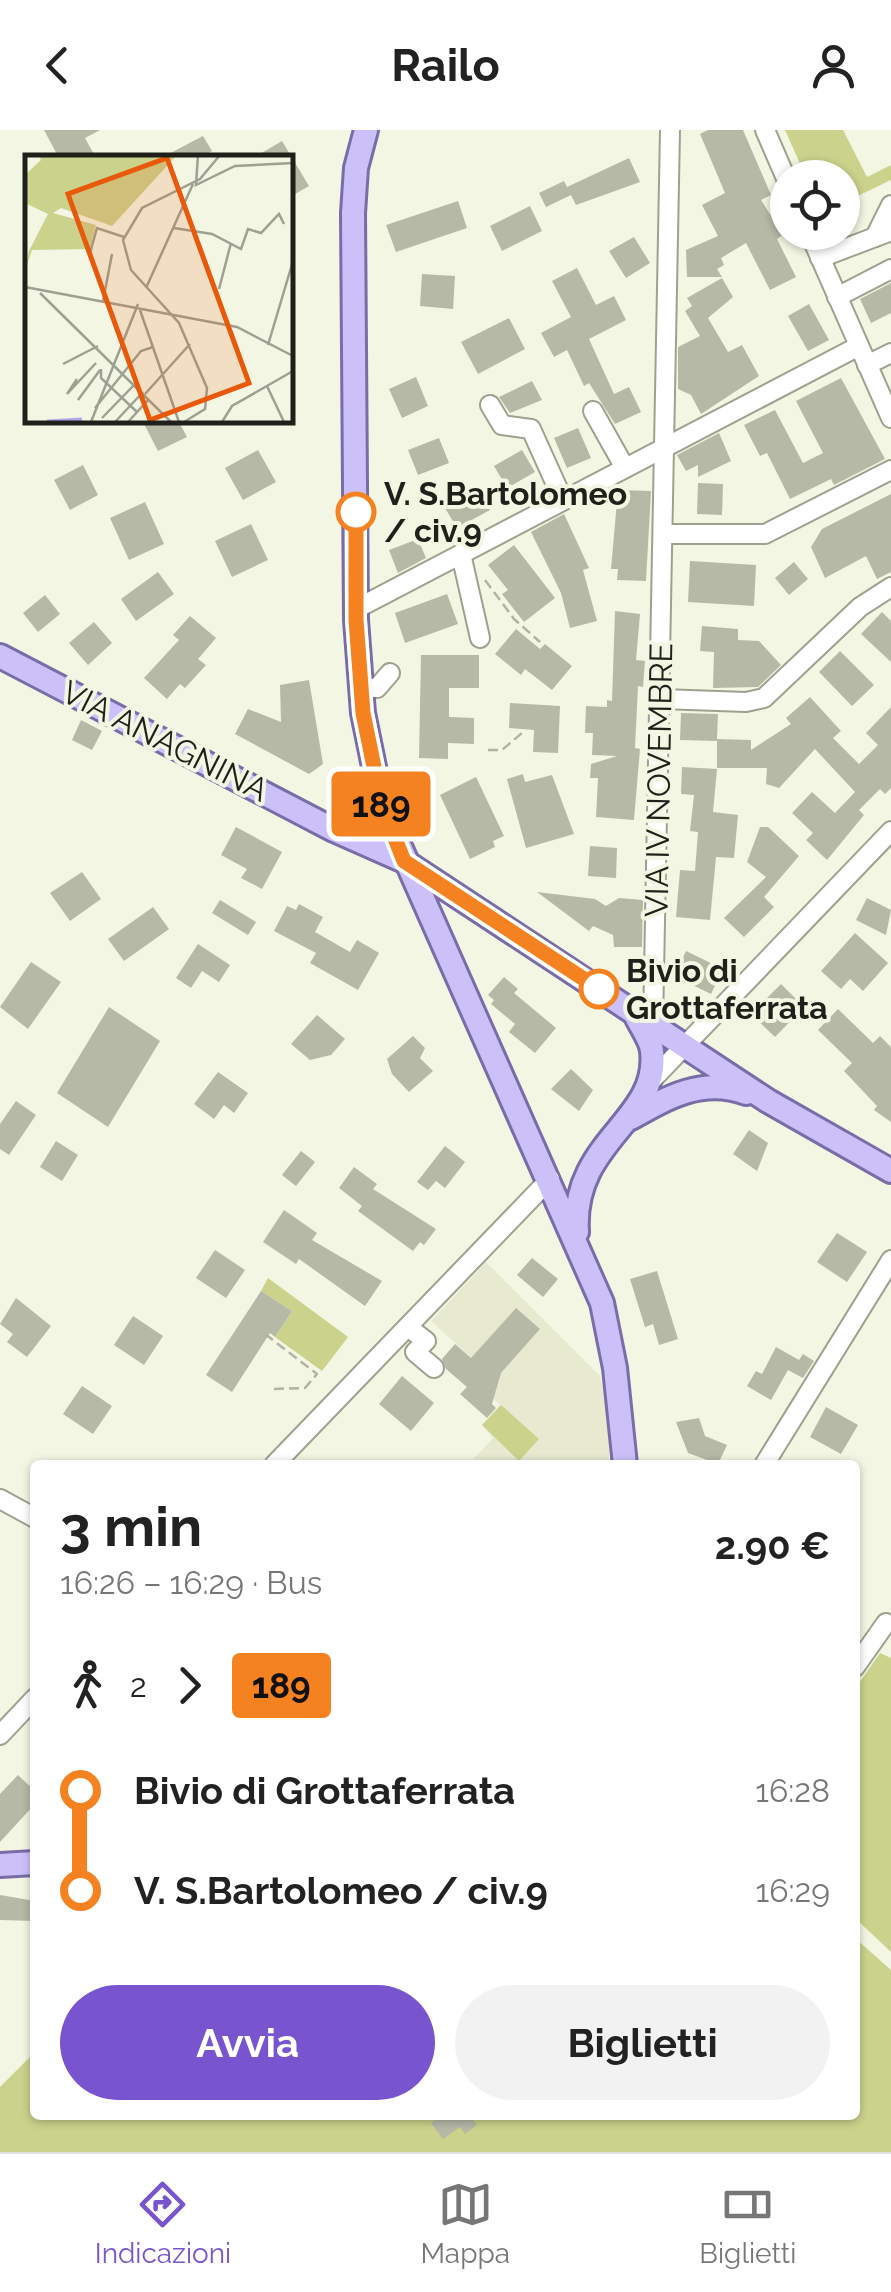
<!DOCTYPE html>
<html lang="it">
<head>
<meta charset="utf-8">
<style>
	body { margin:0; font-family:Raleway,sans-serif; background:#f2f2f2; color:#222; height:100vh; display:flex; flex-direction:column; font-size:38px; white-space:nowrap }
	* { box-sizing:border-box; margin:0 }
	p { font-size:32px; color:#767676 }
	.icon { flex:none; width:55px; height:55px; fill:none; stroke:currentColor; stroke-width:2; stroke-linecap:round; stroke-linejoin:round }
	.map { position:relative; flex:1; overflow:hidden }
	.drawer { position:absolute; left:30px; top:1330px; width:830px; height:660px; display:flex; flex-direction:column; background:#fff; border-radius:10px; box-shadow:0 2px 8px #0004 }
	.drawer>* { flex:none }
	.badge { padding:0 20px; border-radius:8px; font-size:35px; line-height:65px }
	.tools { position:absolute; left:770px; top:30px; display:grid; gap:20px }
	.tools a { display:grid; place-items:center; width:90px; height:90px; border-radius:50%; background:#fff; box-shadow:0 2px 8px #0004; font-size:50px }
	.map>.badge { position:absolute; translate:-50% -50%; box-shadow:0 0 0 5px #fff }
	.legs { display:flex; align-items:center; gap:15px; height:110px; padding:0 30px; font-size:32px }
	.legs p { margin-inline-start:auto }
	.overview { display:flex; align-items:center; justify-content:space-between; height:170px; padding:0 30px }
	h1 { font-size:55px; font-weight:700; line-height:75px }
	.action { display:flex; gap:20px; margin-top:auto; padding:20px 30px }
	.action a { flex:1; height:115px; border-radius:60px; background:#7854ce; color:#fff; font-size:40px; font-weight:700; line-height:115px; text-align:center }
	.action a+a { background:#f2f2f2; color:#222 }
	ul { padding:0 30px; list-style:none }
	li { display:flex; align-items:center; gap:35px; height:100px; font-size:38px }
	li i { display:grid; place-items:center; width:15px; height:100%; margin:0 12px; background:currentColor }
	li i::after { content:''; width:25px; height:25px; margin:-12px; border:8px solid; border-radius:50%; background:#fff }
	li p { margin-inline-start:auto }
	li:first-child i { background:linear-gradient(#0000 50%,currentColor 0) }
	li:last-child i { background:linear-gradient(currentColor 50%,#0000 0) }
	header { display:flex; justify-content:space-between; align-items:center; height:130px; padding:0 30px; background:#fff; font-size:45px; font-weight:700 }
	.menu { display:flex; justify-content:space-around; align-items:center; height:140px; border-top:2px solid #e0e0e0; background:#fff; font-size:28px; color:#767676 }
	.menu a { display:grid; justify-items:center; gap:5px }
	.menu .active { color:#7854ce }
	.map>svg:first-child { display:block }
</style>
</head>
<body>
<header><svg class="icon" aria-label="back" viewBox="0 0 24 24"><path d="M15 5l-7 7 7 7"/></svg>Railo<svg class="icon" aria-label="person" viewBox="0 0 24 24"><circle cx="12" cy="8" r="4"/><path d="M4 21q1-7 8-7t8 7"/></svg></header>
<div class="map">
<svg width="891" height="2022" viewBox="0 0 891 2022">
	<rect width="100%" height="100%" fill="#f3f6e3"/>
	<path fill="#e7ead0" d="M 486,1132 L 600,1246 L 609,1280 L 609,1335 L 468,1335 L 493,1308 L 482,1295 L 500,1275 L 493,1268 L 498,1252 L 431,1191 Z"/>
	<g fill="#cbd28b">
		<path d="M 785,0 L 843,0 L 867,47 L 891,35 L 891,50 L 843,73 L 842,48 L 806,47 Z"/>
		<path d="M 268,1148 L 348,1207 L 322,1241 L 275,1207 L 292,1181 L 261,1161 Z"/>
		<path d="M 501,1275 L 539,1309 L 519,1331 L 482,1295 Z"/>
		<path d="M 880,1523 L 891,1528 L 891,1822 L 855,1788 L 855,1559 Z"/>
		<path d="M 855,1808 L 891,1840 L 891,2022 L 0,2022 L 0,1957 L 35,1922 L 35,1985 L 855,1985 Z"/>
	</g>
	<g fill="#b7b9a7">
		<path d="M 44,0 L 100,0 L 85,8 L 96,28 L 59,28 Z"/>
		<path d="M 708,0 L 743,0 L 771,65 L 761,70 L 783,105 L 777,109 L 796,147 L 770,160 L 746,113 L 721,128 L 724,135 L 717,139 L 722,147 L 687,147 L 686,120 L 718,106 L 702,75 L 725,63 L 700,4 Z"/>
		<path d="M 203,6 L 212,21 L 200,28 L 161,28 Z"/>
		<path d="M 282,11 L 309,56 L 290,67 L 290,28 L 253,28 Z"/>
		<path d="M 629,28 L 640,52 L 576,75 L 571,65 L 546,77 L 539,63 L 564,51 L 567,57 Z"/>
		<path d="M 458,71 L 467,98 L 396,122 L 386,95 Z"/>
		<path d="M 530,76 L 542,101 L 502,121 L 490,96 Z"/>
		<path d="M 634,107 L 650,133 L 626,148 L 609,121 Z"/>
		<path d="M 577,138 L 596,175 L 614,166 L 626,190 L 589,209 L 614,264 L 629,257 L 641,282 L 615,294 L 589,253 L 584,256 L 567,220 L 554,227 L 541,203 L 571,187 L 552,151 Z"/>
		<path d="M 422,144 L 455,146 L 453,179 L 420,176 Z"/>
		<path d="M 722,148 L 733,167 L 708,188 L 728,222 L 742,215 L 759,246 L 701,284 L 691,265 L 678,259 L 678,217 L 700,206 L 685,181 L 692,176 L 687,168 Z"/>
		<path d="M 891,153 L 891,183 L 871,193 L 860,169 Z"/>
		<path d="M 809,174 L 829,210 L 808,221 L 788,186 Z"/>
		<path d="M 509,188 L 525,219 L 478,244 L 461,212 Z"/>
		<path d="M 416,247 L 428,276 L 402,288 L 389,259 Z"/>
		<path d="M 841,248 L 885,329 L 834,355 L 831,349 L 790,369 L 767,323 L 760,326 L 744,295 L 775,280 L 803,333 L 823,323 L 796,271 Z"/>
		<path d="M 532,251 L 542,270 L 510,283 L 499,267 Z"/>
		<path d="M 142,290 L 178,290 L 187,307 L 158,321 Z"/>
		<path d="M 578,298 L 591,328 L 567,338 L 554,308 Z"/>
		<path d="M 719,303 L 731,331 L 698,347 L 698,335 L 686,341 L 677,325 Z"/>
		<path d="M 439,308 L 449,333 L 418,345 L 408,320 Z"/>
		<path d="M 258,320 L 276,352 L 243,370 L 225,338 Z"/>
		<path d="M 522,320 L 535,342 L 507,358 L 494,336 Z"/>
		<path d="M 83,335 L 98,365 L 70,380 L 54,350 Z"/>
		<path d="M 698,353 L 723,354 L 722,385 L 697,384 Z"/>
		<path d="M 479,360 L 490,380 L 457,398 L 445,378 Z"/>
		<path d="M 618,360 L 651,361 L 646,451 L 617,450 L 618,439 L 611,439 Z"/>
		<path d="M 891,364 L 891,442 L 877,449 L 866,426 L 825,448 L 811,417 L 822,399 Z"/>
		<path d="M 145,372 L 164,414 L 129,430 L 110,388 Z"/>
		<path d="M 564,384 L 589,438 L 583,440 L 597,491 L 570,498 L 561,463 L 531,402 Z"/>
		<path d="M 251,394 L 268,430 L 232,447 L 215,411 Z"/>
		<path d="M 418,409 L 426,428 L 398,443 L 389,420 Z"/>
		<path d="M 514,415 L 555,468 L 524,492 L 502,464 L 508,460 L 488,435 Z"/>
		<path d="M 690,431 L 756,435 L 754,476 L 688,472 Z"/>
		<path d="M 794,432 L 808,449 L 789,465 L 775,448 Z"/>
		<path d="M 158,442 L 174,464 L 136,491 L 121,469 Z"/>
		<path d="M 447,464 L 458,494 L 405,513 L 395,483 Z"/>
		<path d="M 45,465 L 60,484 L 38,502 L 23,483 Z"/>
		<path d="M 615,481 L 640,484 L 636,530 L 645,531 L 643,557 L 638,556 L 635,618 L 640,619 L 634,690 L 596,687 L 598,648 L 590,648 L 591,634 L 617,626 L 592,625 L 593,603 L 585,603 L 586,576 L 607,577 L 607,570 L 612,571 Z"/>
		<path d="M 882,482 L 891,491 L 891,532 L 861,504 Z"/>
		<path d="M 190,486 L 216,508 L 198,529 L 206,535 L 185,558 L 180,554 L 167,569 L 144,548 L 179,510 L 173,505 Z"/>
		<path d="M 94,492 L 112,513 L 88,535 L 69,513 Z"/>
		<path d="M 702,496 L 738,499 L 738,510 L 759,511 L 781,535 L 758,557 L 713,558 L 714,522 L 700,521 Z"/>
		<path d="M 516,499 L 540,519 L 545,514 L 572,536 L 552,560 L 525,539 L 521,545 L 495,524 Z"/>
		<path d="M 840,521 L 874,555 L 852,576 L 819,542 Z"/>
		<path d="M 421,525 L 479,525 L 479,558 L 449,558 L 449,587 L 474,588 L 474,614 L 448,613 L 448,629 L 419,628 Z"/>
		<path d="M 309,550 L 323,634 L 309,644 L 235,604 L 248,579 L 281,592 L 280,555 Z"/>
		<path d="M 810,567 L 841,601 L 833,608 L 859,634 L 878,615 L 866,603 L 891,577 L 891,658 L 885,664 L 880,659 L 859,680 L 864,685 L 827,730 L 806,710 L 813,703 L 792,683 L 812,662 L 835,683 L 855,662 L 815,619 L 779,658 L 766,654 L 767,638 L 717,638 L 717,611 L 680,610 L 681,583 L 718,584 L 717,609 L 751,610 L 751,620 L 791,594 L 786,588 Z"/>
		<path d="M 510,573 L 560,576 L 558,623 L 533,622 L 534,600 L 509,598 Z"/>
		<path d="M 81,590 L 102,601 L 92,620 L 72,610 Z"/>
		<path d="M 682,637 L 717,639 L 713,682 L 738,685 L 734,728 L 716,727 L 710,790 L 676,787 L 680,740 L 695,741 L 698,702 L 690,701 L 694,665 L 681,664 Z"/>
		<path d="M 523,644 L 525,652 L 552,645 L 574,704 L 526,718 L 507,649 Z"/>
		<path d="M 476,647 L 504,706 L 493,711 L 495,717 L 470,729 L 440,665 Z"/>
		<path d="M 236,697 L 282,722 L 262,759 L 241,748 L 247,739 L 221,725 Z"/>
		<path d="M 760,697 L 768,697 L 799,726 L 764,767 L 774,777 L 744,807 L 724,788 L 766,747 L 747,732 Z"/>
		<path d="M 590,716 L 617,718 L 616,748 L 588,746 Z"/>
		<path d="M 82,742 L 101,769 L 70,791 L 50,763 Z"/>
		<path d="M 537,762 L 595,769 L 606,776 L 619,768 L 643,770 L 642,817 L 614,817 L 613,805 L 593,796 L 589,801 Z"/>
		<path d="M 867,768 L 891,780 L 886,805 L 856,790 Z"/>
		<path d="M 220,770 L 256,792 L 248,805 L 212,783 Z"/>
		<path d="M 299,774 L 323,787 L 315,802 L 350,822 L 357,810 L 379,823 L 358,860 L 310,833 L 316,823 L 274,801 L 287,776 L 296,780 Z"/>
		<path d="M 153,777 L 169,799 L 124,831 L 108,809 Z"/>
		<path d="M 855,803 L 888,833 L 863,861 L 850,849 L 841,859 L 821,841 Z"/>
		<path d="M 198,814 L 230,835 L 219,852 L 202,841 L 191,858 L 176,848 Z"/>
		<path d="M 686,821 L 723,839 L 711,864 L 674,846 Z"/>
		<path d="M 31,832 L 61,852 L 28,899 L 0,877 Z"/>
		<path d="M 504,847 L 518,859 L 514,863 L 556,898 L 535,923 L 509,902 L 515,894 L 491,874 L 494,870 L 488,865 Z"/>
		<path d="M 781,854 L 804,877 L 775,907 L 751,884 Z"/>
		<path d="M 109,877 L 160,911 L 108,997 L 57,963 Z"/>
		<path d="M 838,879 L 873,913 L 880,906 L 891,917 L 891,992 L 874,980 L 877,976 L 844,941 L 852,933 L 818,900 Z"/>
		<path d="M 317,885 L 345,909 L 331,925 L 310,930 L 291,914 Z"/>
		<path d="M 413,906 L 425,918 L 420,928 L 433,941 L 409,962 L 392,944 L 387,929 Z"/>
		<path d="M 571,939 L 593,960 L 579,981 L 551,959 Z"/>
		<path d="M 218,942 L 248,963 L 234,983 L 224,975 L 214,989 L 194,974 Z"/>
		<path d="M 16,971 L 36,985 L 9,1025 L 0,1019 L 0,994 Z"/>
		<path d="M 749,1000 L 768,1013 L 757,1041 L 733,1024 Z"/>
		<path d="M 56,1011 L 78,1025 L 62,1051 L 40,1037 Z"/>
		<path d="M 445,1016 L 465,1032 L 445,1058 L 436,1051 L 428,1060 L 417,1052 Z"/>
		<path d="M 301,1021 L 315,1032 L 296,1056 L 282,1045 Z"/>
		<path d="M 354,1037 L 377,1054 L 373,1059 L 436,1099 L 424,1115 L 420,1112 L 413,1121 L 358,1081 L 362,1076 L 339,1058 Z"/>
		<path d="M 284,1080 L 317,1103 L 312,1110 L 382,1151 L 365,1176 L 299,1129 L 296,1134 L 263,1112 Z"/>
		<path d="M 837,1103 L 867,1122 L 847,1152 L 817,1132 Z"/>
		<path d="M 215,1120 L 245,1140 L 226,1168 L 196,1148 Z"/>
		<path d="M 532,1128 L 558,1149 L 543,1167 L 517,1145 Z"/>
		<path d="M 657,1141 L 678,1209 L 659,1215 L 653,1194 L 645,1197 L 630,1149 Z"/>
		<path d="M 261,1161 L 292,1181 L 275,1207 L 270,1203 L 232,1262 L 206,1245 Z"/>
		<path d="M 16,1168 L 51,1196 L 27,1227 L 7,1212 L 13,1204 L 0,1194 Z"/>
		<path d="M 516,1178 L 540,1199 L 501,1243 L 492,1274 L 496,1278 L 487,1288 L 460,1264 L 467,1257 L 446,1239 L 442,1229 L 455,1214 L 471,1228 Z"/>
		<path d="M 133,1186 L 163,1206 L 144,1235 L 114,1215 Z"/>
		<path d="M 776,1217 L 799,1230 L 803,1224 L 814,1231 L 803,1248 L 788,1240 L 771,1270 L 747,1256 L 756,1241 L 762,1244 Z"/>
		<path d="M 402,1246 L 434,1273 L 411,1301 L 379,1274 Z"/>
		<path d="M 82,1256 L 112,1276 L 93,1304 L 63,1284 Z"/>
		<path d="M 826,1277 L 858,1295 L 841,1324 L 810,1307 Z"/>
		<path d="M 699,1288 L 705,1306 L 727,1315 L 718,1334 L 688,1323 L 676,1292 Z"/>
		<path d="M 18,1645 L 35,1661 L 35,1674 L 0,1712 L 0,1664 Z"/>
		<path d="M 0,1765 L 35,1771 L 35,1791 L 0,1790 Z"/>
		<path d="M 442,1985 L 475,1985 L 472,1988 L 477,1995 L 465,2004 L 460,1997 L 443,2009 L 431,1993 Z"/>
	</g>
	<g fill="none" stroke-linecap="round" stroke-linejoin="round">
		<g stroke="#9fa18f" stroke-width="22">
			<g id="minor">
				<path d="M 765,0 L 788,53"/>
				<path d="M 809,102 L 891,288"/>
				<path d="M 875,107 L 891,75"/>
				<path d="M 820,128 L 891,101"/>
				<path d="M 837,167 L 891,139"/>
				<path d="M 867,235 L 891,223"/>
				<path d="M 490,275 L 502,295 L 531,299 L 563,370"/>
				<path d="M 593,281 L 625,338"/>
				<path d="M 664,404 L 765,404 L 891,340"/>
				<path d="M 461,424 L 480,508"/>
				<path d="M 356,479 L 859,216"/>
				<path d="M 361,558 L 377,558 L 390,543"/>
				<path d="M 661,569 L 746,572 L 764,568 L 860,477 L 891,457"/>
				<path d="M 653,896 L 670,0"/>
				<path d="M 650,952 L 891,701"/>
				<path d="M 408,1197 L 426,1211 L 415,1222 L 434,1238"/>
				<path d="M 274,1335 L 550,1049"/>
				<path d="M 764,1335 L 891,1130"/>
				<path d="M 0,1369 L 35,1388"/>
				<path d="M 855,1537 L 886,1493"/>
				<path d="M 0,1605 L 35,1568"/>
			</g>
		</g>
		<g stroke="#796da7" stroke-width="28">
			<g id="major">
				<path d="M 366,0 L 356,38 L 353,83 L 356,490 L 363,583 L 382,676 L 602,1173 L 615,1238 L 625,1335"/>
				<path d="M 0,526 L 334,700 L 404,731 L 768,971 L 891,1041"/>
				<path d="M 631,988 C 668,967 703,947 746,963"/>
				<path d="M 577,1102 C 571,1010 660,991 652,921 C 651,910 641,897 636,886"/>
				<path d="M 0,1735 L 35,1733"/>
			</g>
		</g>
		<g stroke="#b1b3a4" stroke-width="2.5" stroke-dasharray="10 5" stroke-linecap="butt">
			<path d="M 485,450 L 514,489 L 540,512"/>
			<path d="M 488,620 L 502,620 L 522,603"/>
			<path d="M 265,1204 L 317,1244 L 305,1258 L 270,1259"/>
		</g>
		<use href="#minor" stroke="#fff" stroke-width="18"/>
		<use href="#major" stroke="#ccc0f8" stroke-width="22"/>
	</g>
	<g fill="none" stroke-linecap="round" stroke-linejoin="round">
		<g stroke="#fff" stroke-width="22">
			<path id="line-1" d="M 356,382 L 356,490 L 363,583 L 382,676 L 404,731 L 599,859"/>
		</g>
		<use href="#line-1" stroke="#f58220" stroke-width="15"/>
	</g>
	<g fill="#fff" stroke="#f58220" stroke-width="5">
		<circle cx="356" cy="382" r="18"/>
		<circle cx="599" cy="859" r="18"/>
	</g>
	<g text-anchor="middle" stroke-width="8" stroke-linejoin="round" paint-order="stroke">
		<g font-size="32" font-weight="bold" fill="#1f2019" stroke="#f3f6e3" text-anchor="start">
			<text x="384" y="375">V. S.Bartolomeo<tspan x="384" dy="37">/ civ.9</tspan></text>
			<text x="626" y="852">Bivio di<tspan x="626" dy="37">Grottaferrata</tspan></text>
		</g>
		<g font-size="32" fill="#1f2019" stroke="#f3f6e3">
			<text transform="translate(165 611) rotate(27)" y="11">VIA ANAGNINA</text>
			<text transform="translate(659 650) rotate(-89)" y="11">VIA IV NOVEMBRE</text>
		</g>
	</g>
	<g transform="translate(25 25)">
		<rect width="268" height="268" fill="#f3f6e3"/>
		<path d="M 13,0 L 152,0 L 87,71 L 36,53 L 28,58 L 71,70 L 65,94 L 7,95 L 1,112 L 4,96 L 23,59 L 0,48 L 0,20 L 16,5 Z" fill="#cbd28b"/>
		<path fill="none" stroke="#b3a5ea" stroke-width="5" d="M 22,267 L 57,265"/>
		<path fill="none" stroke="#9ea092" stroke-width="2.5" d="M 173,0 L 171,30 L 210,11 L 268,8M 149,73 L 187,79 L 216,94 L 223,74 L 236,78 L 254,59 L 259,69M 65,98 L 72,73 L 99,82M 0,132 L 212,172 L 268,201M 121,133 L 168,29M 194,134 L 206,88M 15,138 L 146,267M 78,146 L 87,99M 115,155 L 154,267M 243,190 L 268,106M 38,209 L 73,191M 76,214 L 76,223 L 112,257M 52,224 L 42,239 L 71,208M 242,231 L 259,267M 120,239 L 165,189M 53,245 L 75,215M 70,253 L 116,196 L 128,192M 77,263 L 110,229M 66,267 L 113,149M 90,267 L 118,237M 103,267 L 124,244M 159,267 L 180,254 L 182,233 L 154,168 L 106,115 L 98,85 L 117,53 L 175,24 L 195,0M 197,267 L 207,251 L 268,216"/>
		<path fill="#e8590c" fill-opacity="0.15" stroke="#e8590c" stroke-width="5" d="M 142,3 L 224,228 L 125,265 L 43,39 Z"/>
		<rect width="268" height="268" fill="none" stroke="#1f2019" stroke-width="5"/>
	</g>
</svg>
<div class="tools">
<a><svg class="icon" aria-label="locate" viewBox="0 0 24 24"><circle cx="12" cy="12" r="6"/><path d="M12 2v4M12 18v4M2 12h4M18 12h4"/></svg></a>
</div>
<b class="badge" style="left:381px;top:674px;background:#f58220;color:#111">189</b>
<section class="drawer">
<div class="overview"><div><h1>3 min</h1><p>16:26 – 16:29 · Bus</p></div><b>2.90 €</b></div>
<div class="legs"><svg class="icon" aria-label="walk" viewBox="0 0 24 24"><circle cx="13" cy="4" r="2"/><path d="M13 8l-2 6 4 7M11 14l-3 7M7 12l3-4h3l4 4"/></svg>2<svg class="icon" aria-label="forward" viewBox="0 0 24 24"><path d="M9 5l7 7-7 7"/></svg><b class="badge" style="background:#f58220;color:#111">189</b></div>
<ul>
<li><i style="color:#f58220"></i><b>Bivio di Grottaferrata</b><p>16:28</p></li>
<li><i style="color:#f58220"></i><b>V. S.Bartolomeo / civ.9</b><p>16:29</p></li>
</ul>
<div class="action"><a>Avvia</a><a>Biglietti</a></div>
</section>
</div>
<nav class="menu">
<a class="active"><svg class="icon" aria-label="directions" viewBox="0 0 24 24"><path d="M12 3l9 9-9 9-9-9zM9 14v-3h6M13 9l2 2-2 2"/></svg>Indicazioni</a>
<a><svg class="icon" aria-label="map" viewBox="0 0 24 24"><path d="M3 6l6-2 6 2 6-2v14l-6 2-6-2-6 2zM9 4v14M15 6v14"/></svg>Mappa</a>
<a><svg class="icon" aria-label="tickets" viewBox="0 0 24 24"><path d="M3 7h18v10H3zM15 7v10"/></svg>Biglietti</a>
</nav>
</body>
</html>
